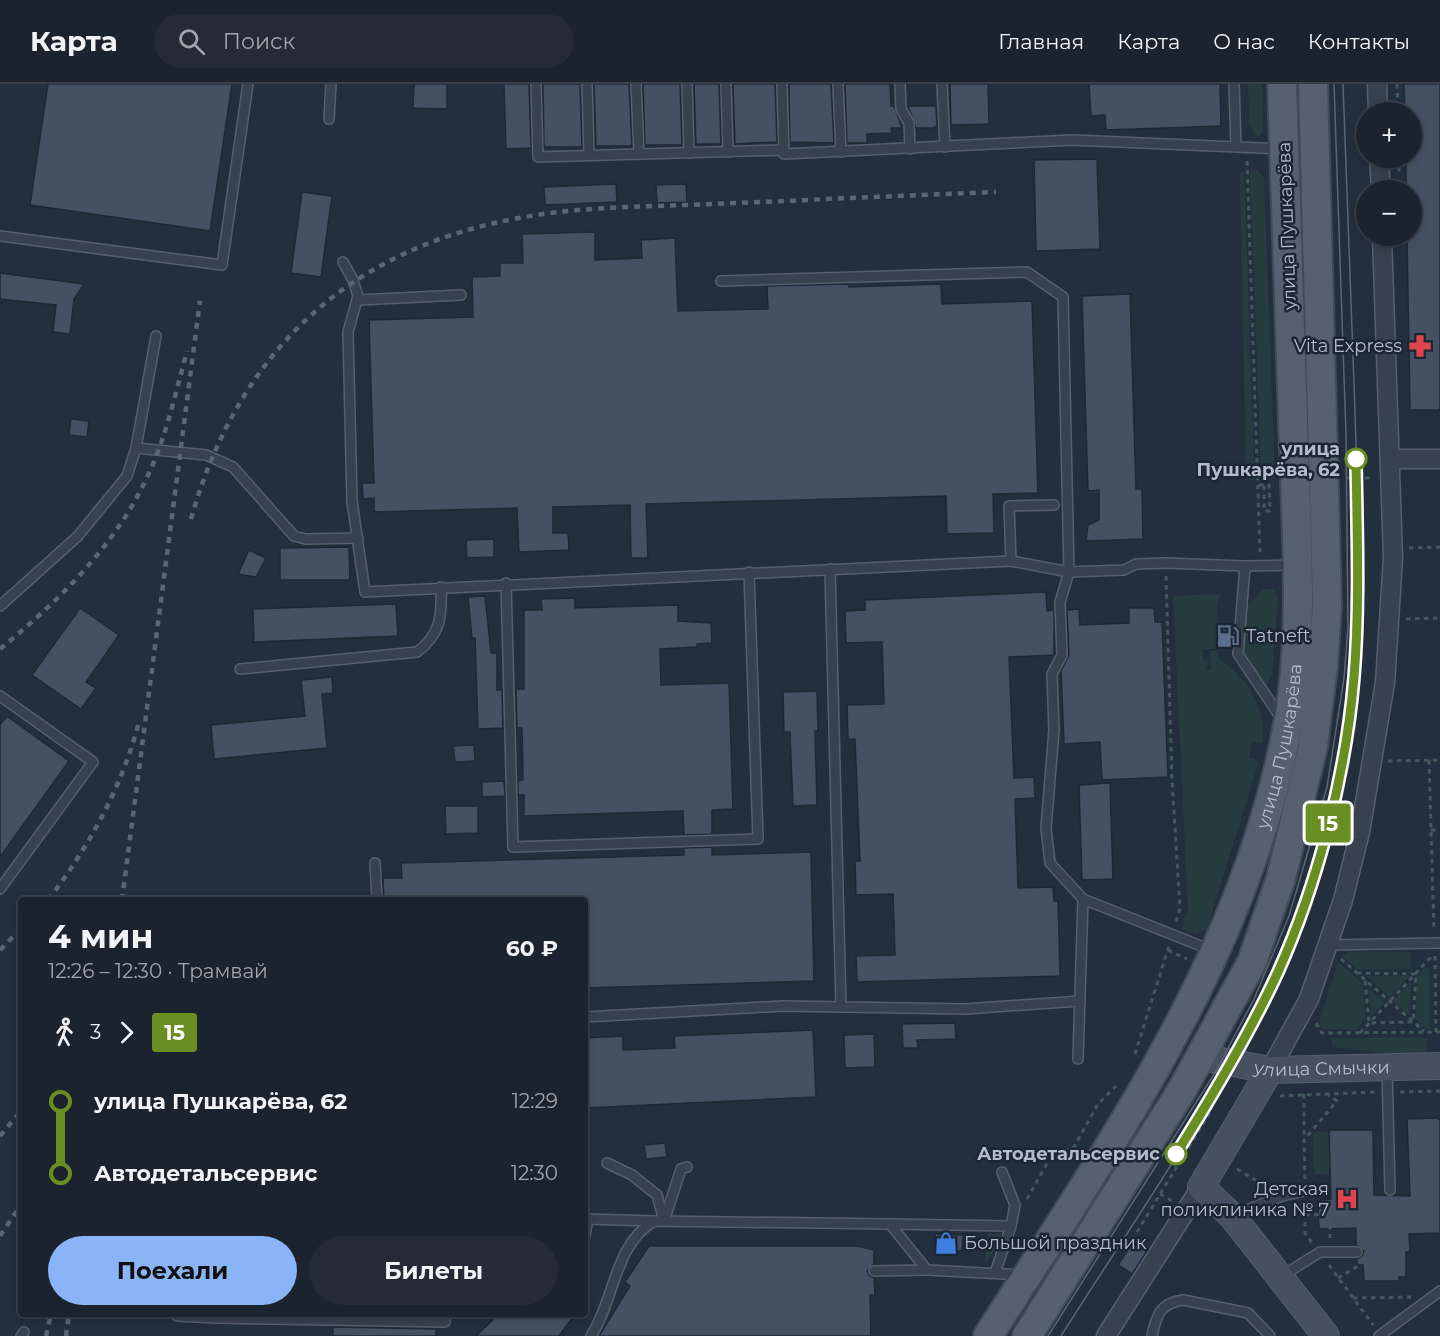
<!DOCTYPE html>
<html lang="ru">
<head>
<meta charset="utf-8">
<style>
	body { margin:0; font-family:Montserrat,sans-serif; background:#242b36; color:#f1f3f6; height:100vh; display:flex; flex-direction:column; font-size:22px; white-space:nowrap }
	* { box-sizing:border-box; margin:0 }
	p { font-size:20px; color:#a0a4aa }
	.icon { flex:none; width:33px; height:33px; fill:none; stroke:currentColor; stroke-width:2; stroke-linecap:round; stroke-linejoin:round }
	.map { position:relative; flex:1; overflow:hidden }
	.details { position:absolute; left:18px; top:813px; width:570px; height:420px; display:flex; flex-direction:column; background:#1b232e; border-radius:6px; box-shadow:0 3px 9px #0003,0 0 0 2px #39404a }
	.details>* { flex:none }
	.badge { padding:0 12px; border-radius:4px; font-size:21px; line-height:39px }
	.fabs { position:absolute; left:1356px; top:18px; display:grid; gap:12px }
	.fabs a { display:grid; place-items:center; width:66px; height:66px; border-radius:50%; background:#1b232e; box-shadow:0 3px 9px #0003,0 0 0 2px #39404a; font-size:30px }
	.map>.badge { position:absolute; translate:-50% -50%; box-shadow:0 0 0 3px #fff }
	.legs { display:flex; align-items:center; gap:9px; height:66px; padding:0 30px; font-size:20px }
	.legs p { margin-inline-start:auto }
	.headline { display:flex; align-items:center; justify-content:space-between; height:102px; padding:0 30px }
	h1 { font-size:33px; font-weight:700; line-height:45px }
	.cta { display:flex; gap:12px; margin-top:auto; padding:12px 30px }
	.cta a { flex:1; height:69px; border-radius:36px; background:#8ab4f8; color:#111; font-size:24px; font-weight:700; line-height:69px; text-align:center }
	.cta a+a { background:#242b36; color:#f1f3f6 }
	ul { padding:0 30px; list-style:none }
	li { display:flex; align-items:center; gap:21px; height:72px; font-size:22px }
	li i { display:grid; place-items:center; width:9px; height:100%; margin:0 8px; background:currentColor }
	li i::after { content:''; width:15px; height:15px; margin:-8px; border:4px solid; border-radius:50%; background:#1b232e }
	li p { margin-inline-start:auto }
	li:first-child i { background:linear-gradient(#0000 50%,currentColor 0) }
	li:last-child i { background:linear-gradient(currentColor 50%,#0000 0) }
	header { display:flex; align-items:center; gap:36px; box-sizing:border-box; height:84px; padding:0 30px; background:#1b232e; border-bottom:2px solid #39404a }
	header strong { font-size:28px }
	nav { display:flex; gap:33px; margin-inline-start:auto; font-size:21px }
	.search { width:420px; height:54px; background:#242b36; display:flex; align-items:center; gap:15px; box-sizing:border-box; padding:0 21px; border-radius:33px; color:#a0a4aa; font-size:22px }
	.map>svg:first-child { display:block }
</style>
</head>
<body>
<header>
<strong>Карта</strong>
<div class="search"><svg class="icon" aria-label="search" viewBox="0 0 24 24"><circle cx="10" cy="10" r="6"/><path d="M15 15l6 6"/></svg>Поиск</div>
<nav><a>Главная</a><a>Карта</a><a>О нас</a><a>Контакты</a></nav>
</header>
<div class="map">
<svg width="1440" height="1252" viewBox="0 0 1440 1252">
	<rect width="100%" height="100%" fill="#242f3e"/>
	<g fill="#263c3f">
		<path d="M 1248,0 L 1262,0 L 1263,47 L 1259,52 L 1255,51 L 1249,39 Z"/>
		<path d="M 1250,86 L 1257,86 L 1264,93 L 1275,395 L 1261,396 Z"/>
		<path d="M 1240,88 L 1244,88 L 1255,396 L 1246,396 Z"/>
		<path d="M 1264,505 L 1274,505 L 1278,513 L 1272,592 L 1267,600 L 1259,595 L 1242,567 L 1246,522 Z"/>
		<path d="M 1221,510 L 1217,520 L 1216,565 L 1203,565 L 1203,576 L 1209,577 L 1206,586 L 1211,586 L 1210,567 L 1216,566 C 1218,577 1226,580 1234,587 C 1254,605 1266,632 1263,660 L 1252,658 L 1249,674 L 1259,677 L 1207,845 L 1196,850 L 1182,845 L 1188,825 L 1173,512 Z"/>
		<path d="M 1348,868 L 1411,868 L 1411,885 L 1357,885 L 1343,873 Z"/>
		<path d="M 1338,878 L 1363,900 L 1365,935 L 1355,946 L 1324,945 L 1319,939 Z"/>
		<path d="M 1424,884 L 1429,884 L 1430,945 L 1426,945 L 1415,936 L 1417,891 Z"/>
		<path d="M 1367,892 L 1410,892 L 1389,913 Z"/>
		<path d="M 1411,898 L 1410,932 L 1393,917 Z"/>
		<path d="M 1368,904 L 1385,918 L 1371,934 Z"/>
		<path d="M 1331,954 L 1427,954 L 1427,973 L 1333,963 Z"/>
		<path d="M 1313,1048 L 1329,1048 L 1329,1090 L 1314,1090 Z"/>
		<path d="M 987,1150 L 1001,1150 L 992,1171 L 985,1178 Z"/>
	</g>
	<g fill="#455162" stroke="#1f2835" stroke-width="1.5">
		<path d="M 48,0 L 232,0 L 210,147 L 30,121 Z"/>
		<path d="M 414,0 L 447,0 L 447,25 L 413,24 Z"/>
		<path d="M 504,0 L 529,0 L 531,64 L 506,65 Z"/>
		<path d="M 543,0 L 580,0 L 582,63 L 544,63 Z"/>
		<path d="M 594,0 L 629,0 L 632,62 L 596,62 Z"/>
		<path d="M 643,0 L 680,0 L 682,61 L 645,61 Z"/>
		<path d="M 694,0 L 719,0 L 721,60 L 696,60 Z"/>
		<path d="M 733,0 L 775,0 L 777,58 L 735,60 Z"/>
		<path d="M 789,0 L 831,0 L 834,59 L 790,58 Z"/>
		<path d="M 845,0 L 890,0 L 891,22 L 894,22 L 902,44 L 891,44 L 892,49 L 867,50 L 867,59 L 847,59 Z"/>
		<path d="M 950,0 L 988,0 L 989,40 L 951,41 Z"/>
		<path d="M 1089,0 L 1220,0 L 1221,42 L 1106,46 L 1105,31 L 1091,32 Z"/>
		<path d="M 1404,0 L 1440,0 L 1440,326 L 1410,326 L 1407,152 L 1412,152 L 1412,106 L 1406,106 L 1406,74 L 1412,74 L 1412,28 L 1405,28 Z"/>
		<path d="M 908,22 L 936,22 L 937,42 L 933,44 L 916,44 Z"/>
		<path d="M 1097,75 L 1100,165 L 1036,167 L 1034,76 Z"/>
		<path d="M 616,100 L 617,118 L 545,121 L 544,103 Z"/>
		<path d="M 686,100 L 687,118 L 657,119 L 656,101 Z"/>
		<path d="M 302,108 L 332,112 L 321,193 L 291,189 Z"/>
		<path d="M 595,148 L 595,176 L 642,174 L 641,156 L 675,154 L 678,227 L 768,225 L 767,202 L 849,200 L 849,203 L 941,200 L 942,220 L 1032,217 L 1038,409 L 993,410 L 994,449 L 947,450 L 946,412 L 646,420 L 648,474 L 631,474 L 630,421 L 553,423 L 553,449 L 568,449 L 569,466 L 519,468 L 517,424 L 374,428 L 374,414 L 363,415 L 362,399 L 374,399 L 369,236 L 473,233 L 472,193 L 500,192 L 500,179 L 523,179 L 522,150 Z"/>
		<path d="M 0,189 L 84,200 L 74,215 L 70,250 L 53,248 L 56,221 L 0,215 Z"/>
		<path d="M 1130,210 L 1136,405 L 1142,405 L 1143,455 L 1086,457 L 1088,441 L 1099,436 L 1099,406 L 1088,407 L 1082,212 Z"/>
		<path d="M 71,335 L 89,337 L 87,353 L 69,351 Z"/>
		<path d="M 494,455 L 494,473 L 467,474 L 466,456 Z"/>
		<path d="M 349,463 L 350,496 L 280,496 L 280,464 Z"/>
		<path d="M 249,466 L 266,474 L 256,493 L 238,490 Z"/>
		<path d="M 1046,508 L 1047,527 L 1054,526 L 1054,571 L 1009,573 L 1014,694 L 1034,693 L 1035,714 L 1015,715 L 1018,804 L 1053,803 L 1054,817 L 1058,817 L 1060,892 L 857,898 L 856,872 L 895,871 L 893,810 L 856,811 L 855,777 L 860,777 L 855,655 L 848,655 L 847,621 L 884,620 L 882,558 L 846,559 L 845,527 L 865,526 L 865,516 Z"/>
		<path d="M 485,512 L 491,569 L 497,569 L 497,606 L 502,606 L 503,644 L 478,645 L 475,554 L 472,554 L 468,513 Z"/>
		<path d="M 575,514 L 575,524 L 678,521 L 678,537 L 711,539 L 712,559 L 697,560 L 697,563 L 660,565 L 661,601 L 729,599 L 733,725 L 712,726 L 712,750 L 684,751 L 683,727 L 524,732 L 524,711 L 518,711 L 518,697 L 523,696 L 522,644 L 517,644 L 516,605 L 524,605 L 524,526 L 542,526 L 541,515 Z"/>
		<path d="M 396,520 L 398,552 L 254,558 L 253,525 Z"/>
		<path d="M 80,524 L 119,551 L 86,598 L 96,604 L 81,625 L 32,591 Z"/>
		<path d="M 1129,524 L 1154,524 L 1155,538 L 1162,538 L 1168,693 L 1102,696 L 1100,658 L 1064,660 L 1061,587 L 1069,571 L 1067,526 L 1079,525 L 1080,541 L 1129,539 Z"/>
		<path d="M 1222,540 L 1234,541 L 1232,562 L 1220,562 Z"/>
		<path d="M 332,593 L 333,609 L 322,610 L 327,664 L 214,675 L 211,641 L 305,632 L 301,596 Z"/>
		<path d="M 817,607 L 818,647 L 815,647 L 817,721 L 793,722 L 790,648 L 784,648 L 783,608 Z"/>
		<path d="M 7,632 L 69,677 L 0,773 L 0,641 Z"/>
		<path d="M 474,661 L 475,677 L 455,678 L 453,662 Z"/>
		<path d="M 504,697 L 505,712 L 482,713 L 482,698 Z"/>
		<path d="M 1110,699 L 1113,795 L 1082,796 L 1079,701 Z"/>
		<path d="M 445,722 L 478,722 L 478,749 L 446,750 Z"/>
		<path d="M 712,763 L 712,771 L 811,768 L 814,897 L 585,904 L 585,816 L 384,816 L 383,794 L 402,794 L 401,779 L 684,771 L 684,764 Z"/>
		<path d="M 955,939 L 956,955 L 917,956 L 918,964 L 903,964 L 902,940 Z"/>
		<path d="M 813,946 L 816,1013 L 585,1024 L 585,954 L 623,952 L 623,966 L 675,964 L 674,952 Z"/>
		<path d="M 874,950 L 875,983 L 845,984 L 844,951 Z"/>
		<path d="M 1437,1034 L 1440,1036 L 1440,1149 L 1409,1150 L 1410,1168 L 1406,1168 L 1406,1193 L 1399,1193 L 1399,1197 L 1364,1197 L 1363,1181 L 1357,1181 L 1357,1175 L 1362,1172 L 1364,1167 L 1356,1161 L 1356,1144 L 1319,1145 L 1318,1124 L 1321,1123 L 1321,1116 L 1331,1115 L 1329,1046 L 1373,1046 L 1374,1111 L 1410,1112 L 1407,1035 Z"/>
		<path d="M 665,1059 L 667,1073 L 646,1075 L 644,1061 Z"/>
		<path d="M 935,1150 L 963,1151 L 962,1167 L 935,1166 Z"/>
		<path d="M 1133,1158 L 1147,1167 L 1132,1190 L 1118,1181 Z"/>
		<path d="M 649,1162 L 857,1162 L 874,1166 L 874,1180 L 867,1187 L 869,1191 L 874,1194 L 875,1211 L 870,1211 L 871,1252 L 599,1252 L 630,1202 L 625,1198 Z"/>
		<path d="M 499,1230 L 575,1230 L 559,1252 L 476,1252 Z"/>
		<path d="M 333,1243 L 436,1245 L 436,1252 L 333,1252 Z"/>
	</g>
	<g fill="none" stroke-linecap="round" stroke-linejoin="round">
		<g stroke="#565f6c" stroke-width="12">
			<g id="lane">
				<path d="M 536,0 L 538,73 L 784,66"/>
				<path d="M 587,0 L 589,71"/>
				<path d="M 636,0 L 639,70"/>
				<path d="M 687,0 L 689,69"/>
				<path d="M 726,0 L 728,68"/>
				<path d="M 782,0 L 784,70 L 1072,56 L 1281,65"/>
				<path d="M 838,0 L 841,68"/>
				<path d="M 900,0 L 901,25 L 909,39 L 910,65"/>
				<path d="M 942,0 L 945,63"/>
				<path d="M 1234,0 L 1236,62"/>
				<path d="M 329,35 L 331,0"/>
				<path d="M 0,152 L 222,181 L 248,0"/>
				<path d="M 343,178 L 353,196 L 358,212 L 348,248 L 352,417 L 365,508 L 1011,477 L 1069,488 L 1124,486 L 1136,480 L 1166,479 L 1245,482 L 1294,481"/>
				<path d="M 721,197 L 1027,188 L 1063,213 L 1069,488 L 1060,518 L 1062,571 L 1052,590 L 1054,646 L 1046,744 L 1050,779 L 1083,815 L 1078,975"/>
				<path d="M 358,216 L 461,211"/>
				<path d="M 136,364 L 206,371 L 233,383 L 294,452 L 306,455 L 358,454"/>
				<path d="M 1011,477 L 1009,422 L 1054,421"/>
				<path d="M 1245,482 L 1238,570 L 1281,634"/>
				<path d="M 830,485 L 841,923"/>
				<path d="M 506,499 L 513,763 L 758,755 L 749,488"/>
				<path d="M 0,522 L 78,452 L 127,392 L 136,364 L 156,252"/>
				<path d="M 240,585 L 417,568 C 441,550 442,532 441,503"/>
				<path d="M 0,612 L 93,678 L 0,805"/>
				<path d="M 375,779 L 377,816"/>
				<path d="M 1083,815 L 1211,866"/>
				<path d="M 1329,861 L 1440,859"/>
				<path d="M 585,933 L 783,922 L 965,925 L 1080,917"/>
				<path d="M 1387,986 L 1390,1106"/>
				<path d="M 607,1079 L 632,1091 L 657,1111 L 664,1137"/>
				<path d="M 1234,1131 L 1282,1112 L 1305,1107"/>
				<path d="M 585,1135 L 654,1137"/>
				<path d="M 664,1137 L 681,1085 L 687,1083"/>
				<path d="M 890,1140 L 1011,1142"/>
				<path d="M 585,1151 L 588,1135"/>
				<path d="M 874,1187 L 927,1186"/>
				<path d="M 995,1189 L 1011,1142 L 1015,1121 L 1002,1088"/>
				<path d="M 1282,1192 L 1320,1168 L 1357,1168"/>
				<path d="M 215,1230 L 215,1234 L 445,1238 L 445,1230"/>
				<path d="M 177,1232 L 215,1234"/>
				<path d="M 21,1252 L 24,1248"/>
				<path d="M 591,1252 C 615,1215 614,1161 654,1137 L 890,1140 L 927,1186 L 1023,1191"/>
				<path d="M 1152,1252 C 1156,1232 1160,1219 1183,1216 L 1248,1229 L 1270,1252"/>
				<path d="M 1379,1252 L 1440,1207"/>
			</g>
		</g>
		<g stroke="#565f6c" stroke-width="21">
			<g id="street">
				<path d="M 1377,0 L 1378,28"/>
				<path d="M 1379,74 L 1381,106"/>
				<path d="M 1390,375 L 1440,375"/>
				<path d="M 1270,986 L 1309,915 L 1343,816 L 1360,748 L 1385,599 L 1393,474 L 1382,152"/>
				<path d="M 1106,1252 L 1201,1103"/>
			</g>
		</g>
		<g stroke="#565f6c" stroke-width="28">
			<g id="secondary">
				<path id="s1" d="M 1201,973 L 1270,986 L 1440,982"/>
				<path d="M 1270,986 L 1201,1103 L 1232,1132 L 1326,1252"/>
			</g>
		</g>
		<g stroke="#414a57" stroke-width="32">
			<g id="primary">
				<path id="s2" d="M 988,1252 C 1110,1062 1244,873 1287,646 C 1304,559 1297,456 1294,367 C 1290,244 1286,122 1282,0"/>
				<path d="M 1027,1252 L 1182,1006 L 1252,878 L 1281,794 L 1313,662 L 1323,583 L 1327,520 L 1313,0"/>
			</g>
		</g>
		<g stroke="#44595c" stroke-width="3" stroke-dasharray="4.5 4.5" stroke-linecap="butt">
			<path d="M 1397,0 L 1398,28"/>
			<path d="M 1399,74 L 1399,90"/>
			<path d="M 1247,77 L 1260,469"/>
			<path d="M 1347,394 L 1373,394"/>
			<path d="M 1259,401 L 1269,401 L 1270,427 L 1264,427 L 1264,401"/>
			<path d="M 1409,464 L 1440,463"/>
			<path d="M 1166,492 L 1172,696 L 1180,824 L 1176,838"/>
			<path d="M 1406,535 L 1440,534"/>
			<path d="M 1429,676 L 1434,847"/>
			<path d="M 1388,677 L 1440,676"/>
			<path d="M 1431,746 L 1440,746"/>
			<path d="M 1168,866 L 1187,875"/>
			<path d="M 1435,872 L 1436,948"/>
			<path d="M 1341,875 L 1424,947"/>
			<path d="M 1357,889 L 1416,890 L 1413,938 L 1369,939 L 1365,896"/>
			<path d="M 1316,939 L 1322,949 L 1440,948"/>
			<path d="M 1360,949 L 1432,872"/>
			<path d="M 1135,970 L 1169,862"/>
			<path d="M 1400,1008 L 1440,1007"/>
			<path d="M 1304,1010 L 1304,1054"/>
			<path d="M 1280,1012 L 1375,1008"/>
			<path d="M 1237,1085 L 1267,1103"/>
			<path d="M 1305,1095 L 1304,1056 L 1337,1017 L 1328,1011"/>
			<path d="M 1160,1110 L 1172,1117"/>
			<path d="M 1027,1115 L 1050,1074 L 1074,1063 L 1098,1020 L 1119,999"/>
			<path d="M 1305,1120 L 1305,1149 L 1312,1159"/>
			<path d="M 1310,1120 L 1329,1119"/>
			<path d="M 1305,1131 L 1330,1130 L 1330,1154"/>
			<path d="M 1137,1148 L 1212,1025 L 1202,1019"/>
			<path d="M 1329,1181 L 1373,1241"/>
			<path d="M 1338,1194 L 1360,1181"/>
			<path d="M 1353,1214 L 1411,1213"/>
		</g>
		<use href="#lane" stroke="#38414e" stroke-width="9"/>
		<use href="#street" stroke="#38414e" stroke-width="18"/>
		<use href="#secondary" stroke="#465061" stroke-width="26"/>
		<use href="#primary" stroke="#56606e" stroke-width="28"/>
		<g stroke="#5a6575" stroke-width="1.5">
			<path d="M 1048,1252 L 1216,987 L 1254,915 L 1289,832 L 1327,703 L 1344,594 L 1348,544 L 1346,351 L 1334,0"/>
			<path d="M 1061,1252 C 1136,1133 1220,1016 1278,887 C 1319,796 1346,691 1354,592 C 1362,495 1357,396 1354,299 C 1350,199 1347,100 1343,0"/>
		</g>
		<g stroke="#5a6575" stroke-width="4.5" stroke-dasharray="6 6" stroke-linecap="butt">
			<path d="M 191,435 C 238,268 348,165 519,134 C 582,122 646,123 710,120 C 805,116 900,112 996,108"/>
			<path d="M 0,565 C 59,517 118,459 149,389 C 167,350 176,307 187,267"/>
			<path d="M 48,816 C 89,763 122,703 139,638"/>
			<path d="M 122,816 L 200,217"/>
			<path d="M 0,866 L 21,845"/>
			<path d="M 0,1052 L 21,1027"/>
			<path d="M 0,1152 L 21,1121"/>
			<path d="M 46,1252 L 51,1230"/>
			<path d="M 66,1252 L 69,1230"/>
		</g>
	</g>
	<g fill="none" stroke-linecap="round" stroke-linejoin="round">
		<g stroke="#fff" stroke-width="14">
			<path id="line-1" d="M 1176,1070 C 1213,1011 1249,951 1278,888 C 1318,799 1346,690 1354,593 C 1360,521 1357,447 1356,375"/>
		</g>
		<use href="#line-1" stroke="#6b8e23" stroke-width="9"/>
	</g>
	<defs>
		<g id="pharmacy-bare" transform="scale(1.8)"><path d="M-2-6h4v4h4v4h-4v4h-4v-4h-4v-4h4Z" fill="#e0444e" stroke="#1d2633" stroke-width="2.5" paint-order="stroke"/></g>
		<g id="fuel-bare" transform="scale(1.8)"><path d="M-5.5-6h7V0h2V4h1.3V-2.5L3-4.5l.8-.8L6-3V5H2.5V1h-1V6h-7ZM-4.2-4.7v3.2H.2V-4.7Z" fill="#5c6f8a" stroke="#1d2633" stroke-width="2.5" paint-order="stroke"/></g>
		<g id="hospital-bare" transform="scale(1.8)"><path d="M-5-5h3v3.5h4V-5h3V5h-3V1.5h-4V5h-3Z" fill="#e0444e" stroke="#1d2633" stroke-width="2.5" paint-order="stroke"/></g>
		<g id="shop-bare" transform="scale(1.8)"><path d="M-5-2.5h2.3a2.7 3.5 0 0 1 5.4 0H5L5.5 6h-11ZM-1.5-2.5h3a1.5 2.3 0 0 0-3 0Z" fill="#3f7fe0" stroke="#1d2633" stroke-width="2.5" paint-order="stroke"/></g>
	</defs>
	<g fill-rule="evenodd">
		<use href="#pharmacy-bare" x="1420" y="262"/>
		<use href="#fuel-bare" x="1228" y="552"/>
		<use href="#hospital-bare" x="1347" y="1115"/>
		<use href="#shop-bare" x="946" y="1159"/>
	</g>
	<g fill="#fff" stroke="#6b8e23" stroke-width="3">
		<circle cx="1356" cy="375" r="10"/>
		<circle cx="1176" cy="1070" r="10"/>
	</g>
	<g text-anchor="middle" stroke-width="5" stroke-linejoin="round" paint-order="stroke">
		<g font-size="18" fill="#b4bcc9" stroke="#1d2633">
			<text transform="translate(1287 142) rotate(-92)" y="6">улица Пушкарёва</text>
			<text dy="6" stroke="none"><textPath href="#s2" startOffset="663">улица Пушкарёва</textPath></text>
			<text dy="6" stroke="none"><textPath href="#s1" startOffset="122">улица Смычки</textPath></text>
		</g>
		<g font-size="18" fill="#b4bcc9" stroke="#1d2633" text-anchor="end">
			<text x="1402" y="268">Vita Express</text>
			<text x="1246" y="558" text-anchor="start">Tatneft</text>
			<text x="1329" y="1111">Детская<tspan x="1329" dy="21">поликлиника № 7</tspan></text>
			<text x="964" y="1165" text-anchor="start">Большой праздник</text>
		</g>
		<g font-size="18" font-weight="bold" fill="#b4bcc9" stroke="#1d2633" text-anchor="end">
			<text x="1340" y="371">улица<tspan x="1340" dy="21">Пушкарёва, 62</tspan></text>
			<text x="1160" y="1076">Автодетальсервис</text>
		</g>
	</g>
</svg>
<div class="fabs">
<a>+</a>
<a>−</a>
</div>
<b class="badge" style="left:1328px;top:739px;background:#6b8e23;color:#fff">15</b>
<section class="details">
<div class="headline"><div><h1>4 мин</h1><p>12:26 – 12:30 · Трамвай</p></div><b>60 ₽</b></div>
<div class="legs"><svg class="icon" aria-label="walk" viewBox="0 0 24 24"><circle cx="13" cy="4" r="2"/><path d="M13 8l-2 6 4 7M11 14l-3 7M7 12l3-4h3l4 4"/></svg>3<svg class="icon" aria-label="forward" viewBox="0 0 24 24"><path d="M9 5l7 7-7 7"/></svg><b class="badge" style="background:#6b8e23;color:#fff">15</b></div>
<ul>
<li><i style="color:#6b8e23"></i><b>улица Пушкарёва, 62</b><p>12:29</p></li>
<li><i style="color:#6b8e23"></i><b>Автодетальсервис</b><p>12:30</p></li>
</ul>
<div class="cta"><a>Поехали</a><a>Билеты</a></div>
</section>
</div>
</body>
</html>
